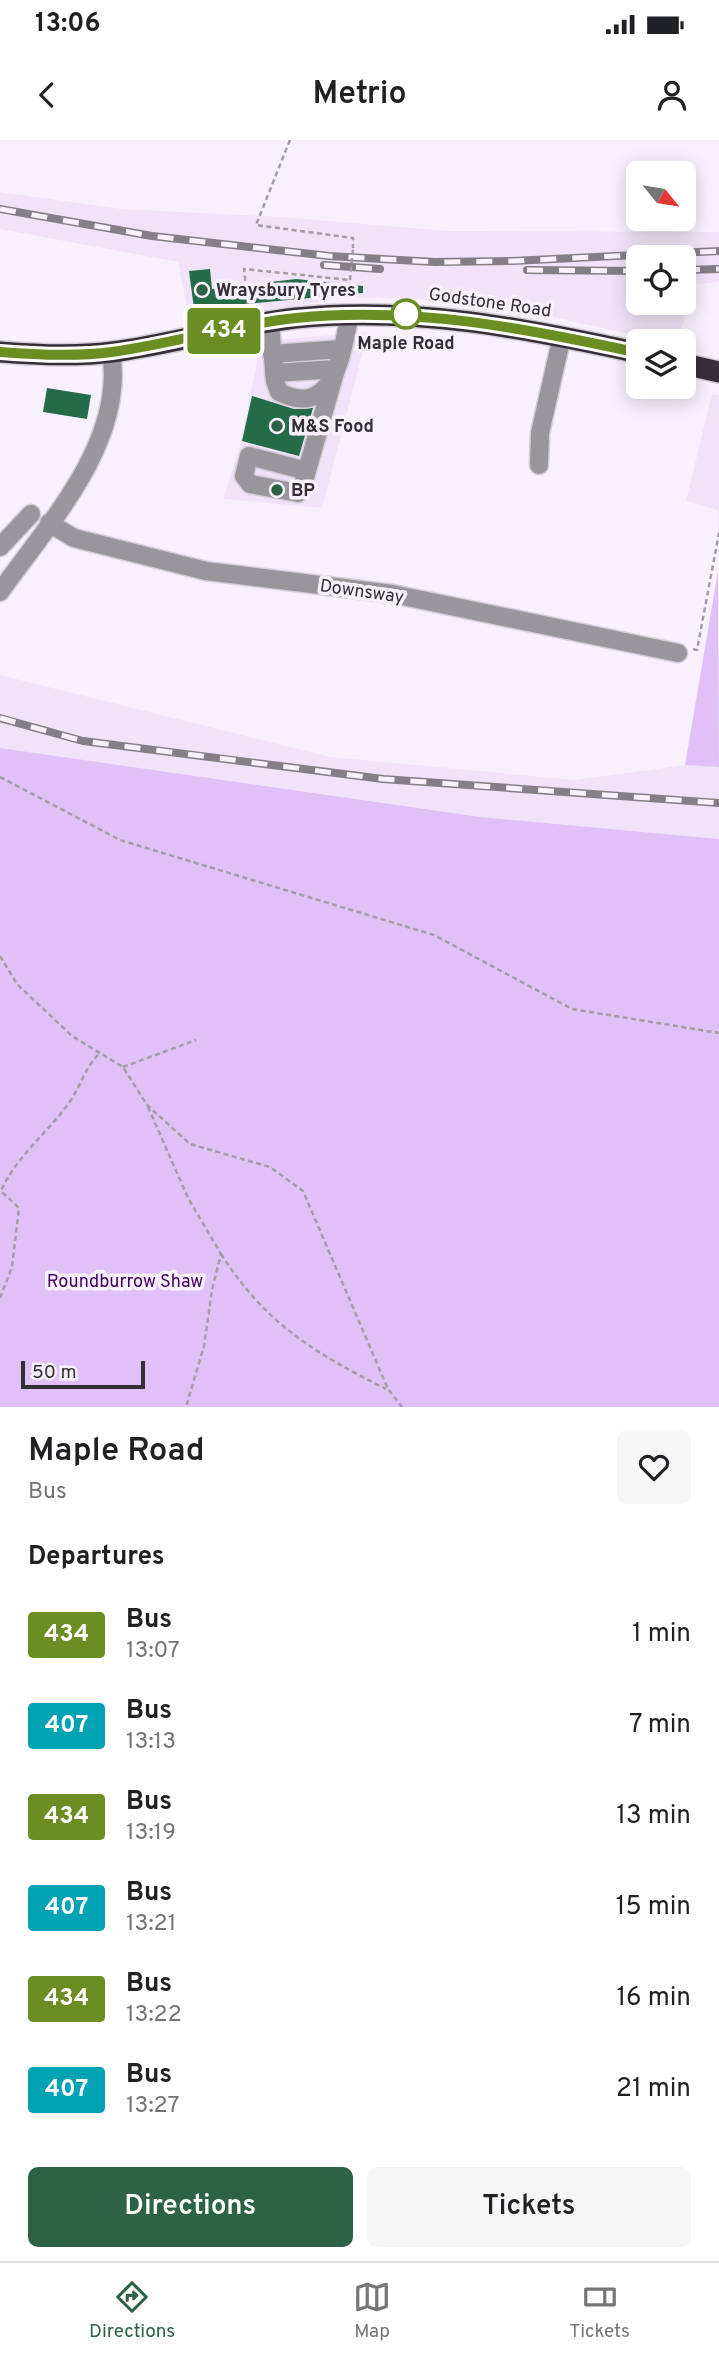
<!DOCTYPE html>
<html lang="en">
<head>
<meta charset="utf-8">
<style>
	body { margin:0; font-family:Overpass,sans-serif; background:#f6f6f6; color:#202124; height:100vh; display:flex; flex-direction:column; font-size:26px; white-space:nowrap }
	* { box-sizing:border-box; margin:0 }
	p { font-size:23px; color:#757577 }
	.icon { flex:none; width:38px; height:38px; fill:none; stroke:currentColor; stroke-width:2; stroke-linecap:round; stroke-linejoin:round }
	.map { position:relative; height:1267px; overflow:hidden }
	.drawer { display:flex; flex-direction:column; background:#fff; flex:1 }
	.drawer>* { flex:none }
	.badge { padding:0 14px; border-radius:5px; font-size:24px; line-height:46px }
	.needle { width:46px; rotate:120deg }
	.tools { position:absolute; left:626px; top:21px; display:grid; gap:14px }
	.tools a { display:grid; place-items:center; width:70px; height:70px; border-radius:10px; background:#fff; box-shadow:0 4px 18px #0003; font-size:35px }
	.scale { position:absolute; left:21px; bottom:18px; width:124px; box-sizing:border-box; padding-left:7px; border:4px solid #322f35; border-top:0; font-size:19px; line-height:24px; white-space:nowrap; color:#322f35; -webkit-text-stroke:5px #f8f1fd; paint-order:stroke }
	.map>.badge { position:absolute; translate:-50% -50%; box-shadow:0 0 0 4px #fff }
	h2 { padding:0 28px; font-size:26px; line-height:63px }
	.round { display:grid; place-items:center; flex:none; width:74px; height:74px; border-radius:10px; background:#f6f6f6 }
	.headline { display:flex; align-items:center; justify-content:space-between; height:119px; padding:0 28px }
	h1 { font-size:33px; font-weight:600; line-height:52px }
	.button { display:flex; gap:14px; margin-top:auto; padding:14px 28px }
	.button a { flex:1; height:80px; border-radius:10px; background:#2e6247; color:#fff; font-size:28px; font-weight:600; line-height:80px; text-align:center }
	.button a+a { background:#f6f6f6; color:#202124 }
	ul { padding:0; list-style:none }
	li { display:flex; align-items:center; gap:21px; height:91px; padding:0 28px }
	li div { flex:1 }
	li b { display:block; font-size:26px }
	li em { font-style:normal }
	li .badge { min-width:77px; font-weight:700; text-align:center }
	.status { display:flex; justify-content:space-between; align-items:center; height:49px; padding:0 35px; background:#fff; direction:ltr }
	.status svg { height:19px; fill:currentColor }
	header { display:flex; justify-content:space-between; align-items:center; height:91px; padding:0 28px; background:#fff; font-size:32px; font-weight:600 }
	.tabs { display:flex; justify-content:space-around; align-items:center; height:98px; border-top:2px solid #e0e0e0; background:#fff; font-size:19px; color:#757577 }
	.tabs a { display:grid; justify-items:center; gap:4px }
	.tabs .selected { color:#2e6247 }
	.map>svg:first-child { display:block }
</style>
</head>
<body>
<div class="status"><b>13:06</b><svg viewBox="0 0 49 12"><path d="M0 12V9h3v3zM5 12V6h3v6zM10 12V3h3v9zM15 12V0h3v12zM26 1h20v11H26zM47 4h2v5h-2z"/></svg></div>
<header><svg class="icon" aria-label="back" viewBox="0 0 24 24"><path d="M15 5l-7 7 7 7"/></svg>Metrio<svg class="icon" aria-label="person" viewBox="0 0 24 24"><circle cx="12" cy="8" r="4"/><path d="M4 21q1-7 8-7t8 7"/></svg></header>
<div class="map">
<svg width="719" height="1267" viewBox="0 0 719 1267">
	<rect width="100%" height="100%" fill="#f8f1fd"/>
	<g fill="#f0e3f9" fill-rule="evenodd">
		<path d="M 0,52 L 122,69 L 283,77 L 447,91 L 719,92 L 719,142 L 692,145 L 679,201 L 660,201 L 540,174 L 450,160 L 350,157 L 190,182 L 178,122 L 0,89 ZM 639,117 L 684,117 L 684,163 L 639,163 Z"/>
		<path d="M 368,192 L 322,368 L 223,359 L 240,306 L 261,201 Z"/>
		<path d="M 712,254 L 719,255 L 719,431 L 718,370 L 686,361 Z"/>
		<path d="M 0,535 L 331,617 L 575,640 L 685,625 L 719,627 L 719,699 L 480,677 L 25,614 L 0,608 Z"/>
	</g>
	<g fill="#e0c0f7">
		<path d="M 718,431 L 719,627 L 685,625 Z"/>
		<path d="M 0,608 L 480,677 L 719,699 L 719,1267 L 0,1267 Z"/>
	</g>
	<g fill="#246b49">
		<path d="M 210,129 L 212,149 L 296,139 L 363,146 L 363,153 L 245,164 L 245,170 L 195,176 L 189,131 Z"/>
		<path d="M 47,248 L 91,255 L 87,279 L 43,272 Z"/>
		<path d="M 252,256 L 294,269 L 313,268 L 299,316 L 242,301 Z"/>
	</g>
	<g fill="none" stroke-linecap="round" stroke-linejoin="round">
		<g stroke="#d4ced9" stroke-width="21">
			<g id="minor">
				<path d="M 270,183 L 275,241 L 279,252 C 335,280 342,211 350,174"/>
				<path d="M 272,214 L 341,209"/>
				<path d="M 274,233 L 336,229 L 302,348 L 298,353 L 250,344 L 244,336 L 249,316 L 307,331"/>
				<path d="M 539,325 L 540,293 L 562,196"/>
				<path d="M 49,383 L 74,398 L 206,431 L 393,454 L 678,513"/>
				<path d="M 0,407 L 31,374"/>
				<path d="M 0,452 C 48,384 126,302 111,212"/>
			</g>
		</g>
		<g stroke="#d4ced9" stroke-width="24">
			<g id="highway">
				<path d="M 0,212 C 37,215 75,217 112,212 C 173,204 234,185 296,178 C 413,166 524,188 639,213"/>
				<path d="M 684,224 L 719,232"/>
			</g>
		</g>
		<g stroke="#a19ca5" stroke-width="2.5" stroke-dasharray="5 3.5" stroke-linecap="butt">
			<path d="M 290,0 L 256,85 L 353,98 L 353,108"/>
			<path d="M 248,166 L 244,129 L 350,140"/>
			<path d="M 693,509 L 697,510 L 719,393"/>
			<path d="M 0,637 L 120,700 L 434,795 L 572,869 L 719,893"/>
			<path d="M 0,816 L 17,844 L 72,896 L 123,927 L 147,965 L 190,1004 L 270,1027 L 303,1051 L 388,1249 L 402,1267"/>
			<path d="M 123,927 L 196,900"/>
			<path d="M 148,967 L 188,1058 L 221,1114 L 212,1150 L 204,1206 L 186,1267"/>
			<path d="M 221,1114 C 266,1184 313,1212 386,1249"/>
			<path d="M 0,1158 L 12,1127 L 19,1068 L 1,1051 C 17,1015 49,992 71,960 C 82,943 85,927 100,913"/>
		</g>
		<use href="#minor" stroke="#98959b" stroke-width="18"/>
		<use href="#highway" stroke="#362f3a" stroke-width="21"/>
		<g stroke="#837e87" stroke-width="8">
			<g id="rail">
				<path d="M 0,69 L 152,96 L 329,116 L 435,122 L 512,121 L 719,111"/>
				<path d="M 324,125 L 380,129"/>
				<path d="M 527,130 L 639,131"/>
				<path d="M 684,130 L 719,129"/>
				<path d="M 0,578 L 83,601 L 383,639 L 719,663"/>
			</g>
		</g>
		<use href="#rail" stroke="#f8f1fd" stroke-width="5" stroke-dasharray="16" stroke-linecap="butt"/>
		<path stroke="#a19ca5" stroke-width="2.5" stroke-dasharray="5 3.5" stroke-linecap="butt" d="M 350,140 L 353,108"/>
	</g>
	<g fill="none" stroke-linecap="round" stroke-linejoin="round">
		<g stroke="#fff" stroke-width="16">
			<path id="line" d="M 0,212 C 37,215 75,217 112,212 C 173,204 234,184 296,178 C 413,166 524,188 639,213"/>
		</g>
		<use href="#line" stroke="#6b8e23" stroke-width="10"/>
	</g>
	<g fill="#2e6247" stroke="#f8f1fd" stroke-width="2.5">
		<circle cx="202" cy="150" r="7"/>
		<circle cx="277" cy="286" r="7"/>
		<circle cx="277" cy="350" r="7"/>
	</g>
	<circle fill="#fff" stroke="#6b8e23" stroke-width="3.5" cx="406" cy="174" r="14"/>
	<g text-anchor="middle" stroke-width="7" stroke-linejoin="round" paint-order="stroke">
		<g font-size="18" font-weight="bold" fill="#322f35" stroke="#f8f1fd" text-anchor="start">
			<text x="216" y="156">Wraysbury Tyres</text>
			<text x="291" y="292">M&amp;S Food</text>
			<text x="291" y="356">BP</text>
		</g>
		<g font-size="18" fill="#322f35" stroke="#f8f1fd">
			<text transform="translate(490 162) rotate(8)" y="6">Godstone Road</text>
			<text transform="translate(362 451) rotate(8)" y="6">Downsway</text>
		</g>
		<g font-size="18" font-weight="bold" fill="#322f35" stroke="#f8f1fd">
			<text x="406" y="209">Maple Road</text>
		</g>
		<g font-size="18" fill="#41015d" stroke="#f8f1fd">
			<text x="125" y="1147">Roundburrow Shaw</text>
		</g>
	</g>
</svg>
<div class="tools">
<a><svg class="needle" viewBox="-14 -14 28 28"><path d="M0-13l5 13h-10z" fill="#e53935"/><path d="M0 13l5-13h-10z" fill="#757577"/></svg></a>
<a><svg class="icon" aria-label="locate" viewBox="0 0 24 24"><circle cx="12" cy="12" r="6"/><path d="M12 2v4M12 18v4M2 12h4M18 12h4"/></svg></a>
<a><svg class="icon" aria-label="layers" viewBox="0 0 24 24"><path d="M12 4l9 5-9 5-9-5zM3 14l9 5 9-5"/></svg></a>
</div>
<div class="scale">50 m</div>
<b class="badge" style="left:224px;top:191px;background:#6b8e23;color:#fff">434</b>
</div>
<section class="drawer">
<div class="headline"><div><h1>Maple Road</h1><p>Bus</p></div><a class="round"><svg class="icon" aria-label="heart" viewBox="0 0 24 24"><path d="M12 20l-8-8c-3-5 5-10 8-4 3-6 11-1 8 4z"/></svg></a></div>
<h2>Departures</h2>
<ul>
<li><span class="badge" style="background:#6b8e23;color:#fff">434</span><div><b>Bus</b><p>13:07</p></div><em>1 min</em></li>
<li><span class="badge" style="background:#00a3b4;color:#fff">407</span><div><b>Bus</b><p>13:13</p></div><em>7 min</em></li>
<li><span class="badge" style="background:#6b8e23;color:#fff">434</span><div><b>Bus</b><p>13:19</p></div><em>13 min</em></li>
<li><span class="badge" style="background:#00a3b4;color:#fff">407</span><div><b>Bus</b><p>13:21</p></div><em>15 min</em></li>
<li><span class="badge" style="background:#6b8e23;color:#fff">434</span><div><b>Bus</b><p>13:22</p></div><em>16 min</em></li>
<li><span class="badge" style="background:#00a3b4;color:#fff">407</span><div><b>Bus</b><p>13:27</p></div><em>21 min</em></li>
</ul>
<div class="button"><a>Directions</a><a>Tickets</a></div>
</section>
<nav class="tabs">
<a class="selected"><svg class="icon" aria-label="directions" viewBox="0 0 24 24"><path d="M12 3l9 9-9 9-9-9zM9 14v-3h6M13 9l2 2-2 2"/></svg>Directions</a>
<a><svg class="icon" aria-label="map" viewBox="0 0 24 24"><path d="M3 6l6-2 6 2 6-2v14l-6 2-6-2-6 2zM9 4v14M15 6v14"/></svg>Map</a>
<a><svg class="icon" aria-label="tickets" viewBox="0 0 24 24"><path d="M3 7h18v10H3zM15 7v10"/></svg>Tickets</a>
</nav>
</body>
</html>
